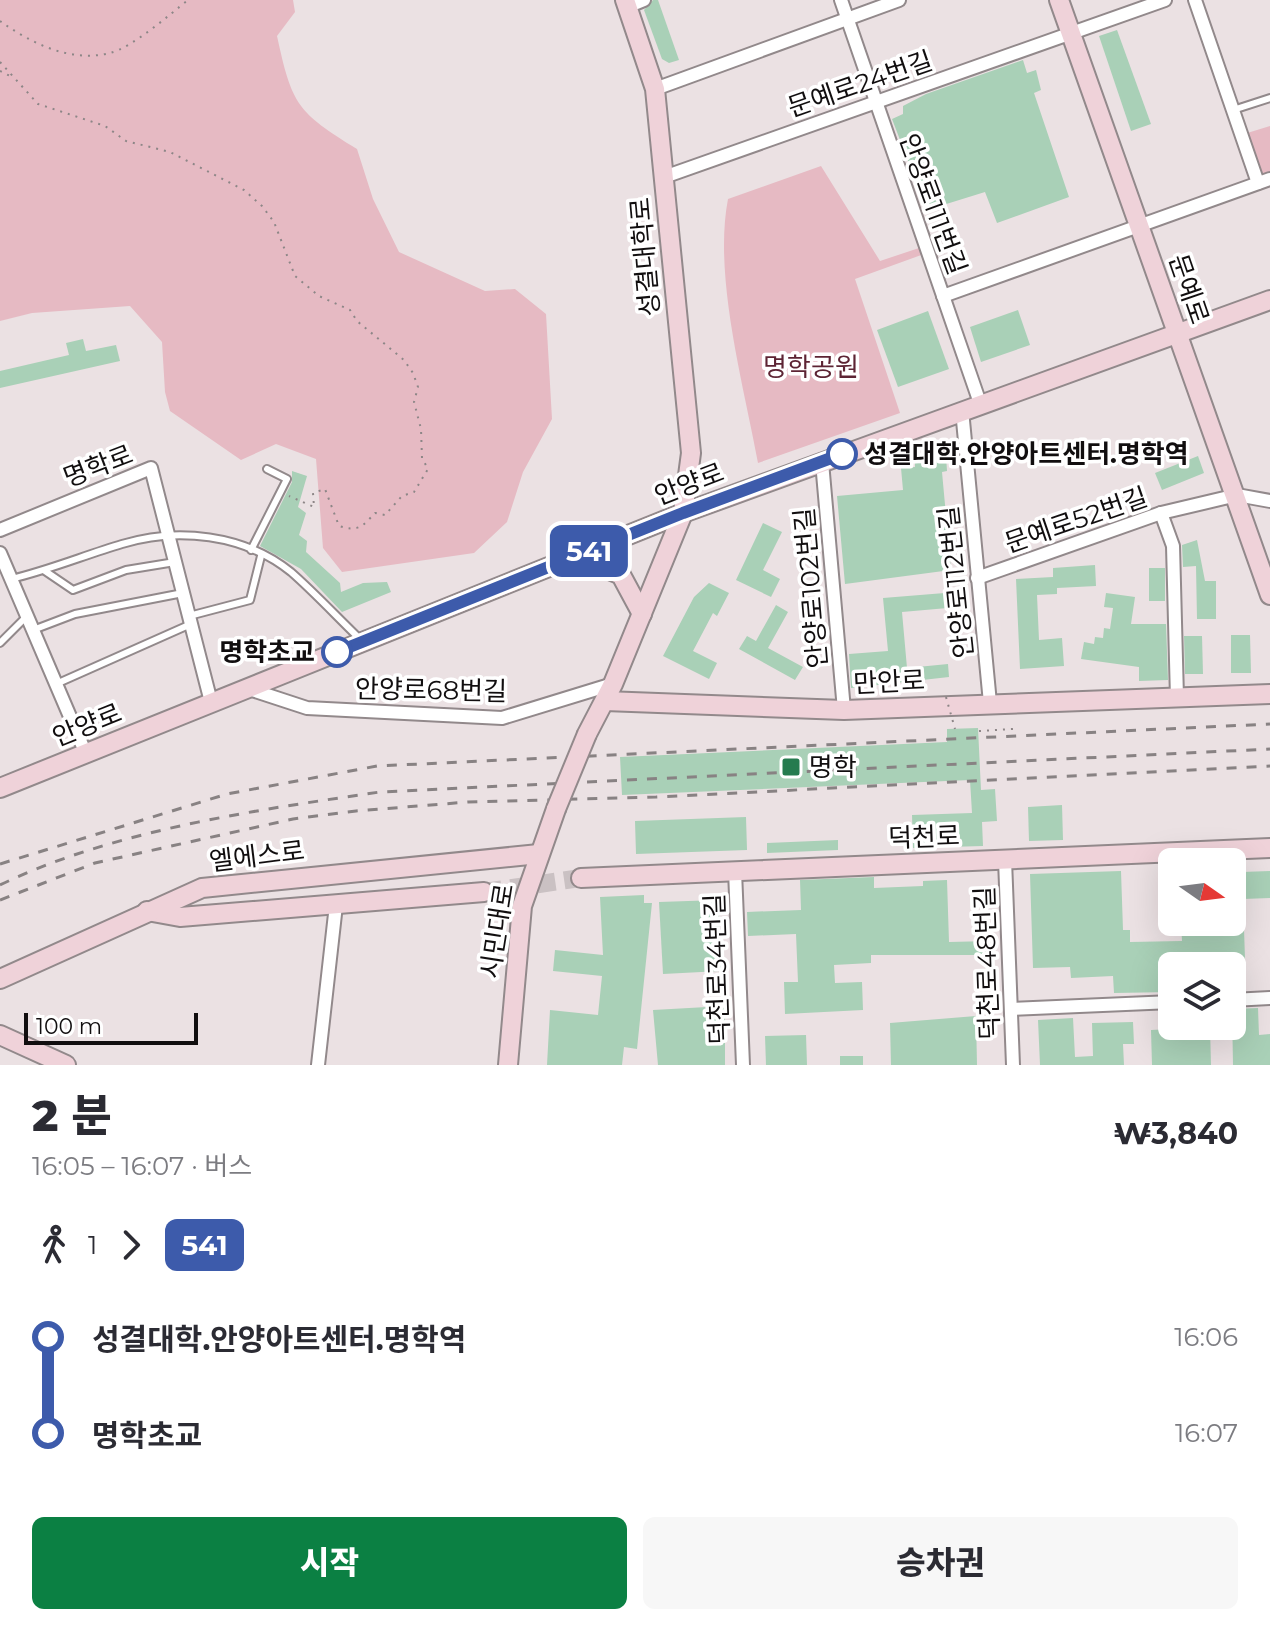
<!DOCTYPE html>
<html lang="ko">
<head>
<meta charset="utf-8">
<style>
	body { margin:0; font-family:Montserrat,"Noto Sans KR",sans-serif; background:#f7f7f7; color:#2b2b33; height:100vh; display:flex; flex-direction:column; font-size:30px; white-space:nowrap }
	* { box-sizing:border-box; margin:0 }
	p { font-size:26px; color:#7c7c81 }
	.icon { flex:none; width:44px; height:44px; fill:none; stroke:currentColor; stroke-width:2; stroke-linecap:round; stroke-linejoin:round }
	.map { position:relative; height:1065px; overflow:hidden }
	.drawer { display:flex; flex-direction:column; background:#fff; flex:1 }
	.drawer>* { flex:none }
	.badge { padding:0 16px; border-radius:12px; font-size:28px; line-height:52px }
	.needle { width:52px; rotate:104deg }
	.tools { position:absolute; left:1158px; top:848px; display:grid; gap:16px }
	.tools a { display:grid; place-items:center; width:88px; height:88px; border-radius:12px; background:#fff; box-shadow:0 8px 32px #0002; font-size:40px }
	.scale { position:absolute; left:24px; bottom:20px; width:174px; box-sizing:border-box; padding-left:8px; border:4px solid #110e0f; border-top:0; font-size:22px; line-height:28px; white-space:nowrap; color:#110e0f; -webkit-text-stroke:6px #fff; paint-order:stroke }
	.map>.badge { position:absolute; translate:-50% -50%; box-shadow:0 0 0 4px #fff }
	.legs { display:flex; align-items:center; gap:12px; height:88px; padding:0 32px; font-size:26px }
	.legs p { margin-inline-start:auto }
	.head { display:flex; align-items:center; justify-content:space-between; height:136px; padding:0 32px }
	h1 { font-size:44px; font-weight:800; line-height:60px }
	.action { display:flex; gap:16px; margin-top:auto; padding:16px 32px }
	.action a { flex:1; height:92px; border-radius:12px; background:#0b8043; color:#fff; font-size:32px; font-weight:800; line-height:92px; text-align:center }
	.action a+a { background:#f7f7f7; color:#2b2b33 }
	ul { padding:0 32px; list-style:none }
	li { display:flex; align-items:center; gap:28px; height:96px; font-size:30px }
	li i { display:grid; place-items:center; width:12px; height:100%; margin:0 10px; background:currentColor }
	li i::after { content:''; width:20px; height:20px; margin:-10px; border:6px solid; border-radius:50%; background:#fff }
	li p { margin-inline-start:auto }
	li:first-child i { background:linear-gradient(#0000 50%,currentColor 0) }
	li:last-child i { background:linear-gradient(currentColor 50%,#0000 0) }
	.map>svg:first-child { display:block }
</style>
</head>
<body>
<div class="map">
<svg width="1270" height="1065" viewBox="0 0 1270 1065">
	<rect width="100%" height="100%" fill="#ebe1e3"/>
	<g fill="#e6bac3">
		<path d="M 0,0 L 293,0 L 295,12 L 277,36 C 292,105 297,112 357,149 L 373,199 L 399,252 L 485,291 L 515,289 L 546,314 L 552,419 L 523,472 L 507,522 L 474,553 L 342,572 L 323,548 L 316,459 L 276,444 L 241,460 L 170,411 L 165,392 L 162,342 L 130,306 L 32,313 L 0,321 Z"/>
		<path d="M 1270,126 L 1270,175 L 1260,179 L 1244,134 Z"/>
		<path d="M 821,166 L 880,261 L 922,247 L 924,254 L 855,279 L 900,413 L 758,463 C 744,386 713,276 728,199 Z"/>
	</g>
	<g fill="#a9d0b7">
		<path d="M 653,0 L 658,0 L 679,60 L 669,63 L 662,59 L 644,10 Z"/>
		<path d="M 1117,30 L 1151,124 L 1131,131 L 1099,36 Z"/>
		<path d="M 1023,60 L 1027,73 L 1036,70 L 1041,90 L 1034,93 L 1069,197 L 997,223 L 985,192 L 927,210 L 892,119 L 903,114 L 903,106 L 926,94 Z"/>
		<path d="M 1018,310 L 1030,345 L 981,362 L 970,327 Z"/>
		<path d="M 928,311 L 949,369 L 898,387 L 877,330 Z"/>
		<path d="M 83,339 L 86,351 L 116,345 L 120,361 L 0,388 L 0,371 L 69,355 L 66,343 Z"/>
		<path d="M 946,456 L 947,471 L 942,472 L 951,570 L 845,584 L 837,496 L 903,490 L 901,468 L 915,467 L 915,463 L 928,457 Z"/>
		<path d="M 1198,456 L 1204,473 L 1162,490 L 1155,473 Z"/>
		<path d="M 292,471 L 307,476 L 298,507 L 306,513 L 299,535 L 307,541 L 306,552 L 340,583 L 341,592 L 363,583 L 387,582 L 391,592 L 342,612 L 301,569 L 260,546 L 292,482 Z"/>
		<path d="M 763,523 L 782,532 L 763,570 L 780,579 L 771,597 L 736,580 Z"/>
		<path d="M 1197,540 L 1205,581 L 1216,581 L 1216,619 L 1197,619 L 1196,566 L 1183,567 L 1182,545 Z"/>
		<path d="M 1095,565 L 1096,586 L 1057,588 L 1057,594 L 1037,595 L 1039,640 L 1062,638 L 1064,666 L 1020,669 L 1016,579 L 1053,577 L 1053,568 Z"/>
		<rect x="1149" y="568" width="16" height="33"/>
		<path d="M 709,583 L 729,593 L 717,616 L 713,613 L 693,651 L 717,663 L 709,679 L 663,656 L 694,597 Z"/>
		<path d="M 957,592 L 959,607 L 902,612 L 907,668 L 948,664 L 949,677 L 851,688 L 849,654 L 888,651 L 883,598 Z"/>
		<path d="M 1106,593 L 1135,597 L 1131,624 L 1166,624 L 1168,680 L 1139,681 L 1139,667 L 1081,659 L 1084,642 L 1094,644 L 1095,637 L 1103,638 L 1104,628 L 1110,629 L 1113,608 L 1104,607 Z"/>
		<path d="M 776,605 L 788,612 L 768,648 L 803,667 L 795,680 L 739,649 L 747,636 L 756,641 Z"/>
		<path d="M 1231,635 L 1250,635 L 1251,673 L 1231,673 Z"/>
		<path d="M 1184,636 L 1202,636 L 1203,674 L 1185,674 Z"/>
		<path d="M 978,728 L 981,790 L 995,789 L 997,821 L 982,822 L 983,846 L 913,848 L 912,815 L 972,813 L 970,780 L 622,795 L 620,757 L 947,742 L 947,729 Z"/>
		<path d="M 1062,805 L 1063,840 L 1029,841 L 1028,807 Z"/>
		<path d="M 746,817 L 747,850 L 636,854 L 635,821 Z"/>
		<path d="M 838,840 L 838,850 L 767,853 L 767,843 Z"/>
		<path d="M 1242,867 L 1242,872 L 1270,871 L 1270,898 L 1243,899 L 1246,989 L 1232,989 L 1232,966 L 1172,966 L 1172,992 L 1114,993 L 1113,976 L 1071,978 L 1070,967 L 1033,968 L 1030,874 L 1121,871 L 1123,930 L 1130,930 L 1130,942 L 1182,941 L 1181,922 L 1232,922 L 1232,868 Z"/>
		<path d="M 874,877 L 874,888 L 923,886 L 923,881 L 947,880 L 949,942 L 990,941 L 991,955 L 871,955 L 871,963 L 834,965 L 835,983 L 862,982 L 863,1010 L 785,1014 L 784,982 L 798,982 L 796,934 L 748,936 L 747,912 L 801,910 L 800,880 Z"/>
		<path d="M 644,895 L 644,903 L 652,903 L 637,1049 L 624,1047 L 622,1065 L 547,1065 L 550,1010 L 598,1015 L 602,976 L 553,971 L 555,950 L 603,955 L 600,897 Z"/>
		<path d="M 718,900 L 721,971 L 663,974 L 659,902 Z"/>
		<path d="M 725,1006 L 725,1065 L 658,1065 L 653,1010 Z"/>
		<path d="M 1258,1008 L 1259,1035 L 1270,1034 L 1270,1065 L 1233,1065 L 1232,1009 Z"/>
		<path d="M 976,1016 L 977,1065 L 891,1065 L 890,1023 Z"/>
		<path d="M 1073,1018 L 1075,1057 L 1093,1056 L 1092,1023 L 1133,1022 L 1134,1044 L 1123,1044 L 1124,1065 L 1040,1065 L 1038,1020 Z"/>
		<path d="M 1210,1027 L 1211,1065 L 1152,1065 L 1151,1030 Z"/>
		<path d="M 806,1035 L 807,1065 L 766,1065 L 765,1036 Z"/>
		<rect x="840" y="1056" width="23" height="9"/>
	</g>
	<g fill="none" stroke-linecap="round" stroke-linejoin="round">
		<path stroke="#cac1c3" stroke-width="18" stroke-dasharray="18 9" stroke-linecap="butt" d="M 484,892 L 581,878"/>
		<g stroke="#92898b" stroke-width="10">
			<g id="lane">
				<path d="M 1233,110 L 1270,98"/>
				<path d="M 251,550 L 287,479 L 267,469"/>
				<path d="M 45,571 L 73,590 L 126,570 L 175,562"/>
				<path d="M 11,579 C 49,570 85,555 122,544 C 177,527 244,534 291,572 C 315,593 338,618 361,640"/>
				<path d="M 189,616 L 250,600 L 261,556"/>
				<path d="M 33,630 L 75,614 L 183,593"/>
				<path d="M 0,643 L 27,616"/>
				<path d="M 56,684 L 191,624"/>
			</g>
		</g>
		<g stroke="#92898b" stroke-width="16">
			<g id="street">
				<path d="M 841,0 L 980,403"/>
				<path d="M 1195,0 L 1258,183"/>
				<path d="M 627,7 L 644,0"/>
				<path d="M 655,89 L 899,0"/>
				<path d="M 664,177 L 1165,0"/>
				<path d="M 943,296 L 1270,179"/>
				<path d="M 962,410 L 990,703"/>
				<path d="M 822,462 L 844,710"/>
				<path d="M 1161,513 L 1173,546 L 1177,698"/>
				<path d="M 0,530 L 151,468 L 211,702"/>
				<path d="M 0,553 L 86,754"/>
				<path d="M 977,578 L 1161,513 L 1237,495 L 1270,501"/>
				<path d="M 246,688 L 307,708 L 502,718 L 613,684"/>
				<path d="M 1005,860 L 1013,1065"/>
				<path d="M 735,871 L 743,1065"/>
				<path d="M 1232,1000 L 1270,998"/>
				<path d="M 1011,1009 L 1172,1002"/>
				<path d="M 318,1065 L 336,905"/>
			</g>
		</g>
		<g stroke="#92898b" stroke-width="22">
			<g id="secondary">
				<path d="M 1059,0 L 1270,595"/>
				<path d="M 577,556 L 621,575 L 642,614"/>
				<path d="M 605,701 L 844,710 L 1270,694"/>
				<path d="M 587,734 L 613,684 L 683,513 L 691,453 L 655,89 L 625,0"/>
				<path d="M 0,788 L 683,513 L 1270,300"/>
				<path d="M 581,878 L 1270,848"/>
				<path d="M 147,911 L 180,917 L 484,892"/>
				<path d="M 0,979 L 202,888 L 539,854"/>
				<path d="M 0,1035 L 66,1065"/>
				<path d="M 508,1065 L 522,906 L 556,809"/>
			</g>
		</g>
		<g stroke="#8d8687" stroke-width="2" stroke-dasharray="2 6" stroke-linecap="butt">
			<path d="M 0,21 C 31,43 70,63 110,53 C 133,47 169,15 188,0"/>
			<path d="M 0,62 L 38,104 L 105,126 L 126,141 L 170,152 L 244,190 L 262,206 L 274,222 L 295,276 L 319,296 L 350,310 L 357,321 L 404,360 L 413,373 L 418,387 L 414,402 L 421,429 L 422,458 L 428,469 L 414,492 L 402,496 L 385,515 L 375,513 C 362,527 358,532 339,526 L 325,489 L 313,493 L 314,507 L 289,496"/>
			<path d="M 0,71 L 10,76"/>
			<path d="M 979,731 L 1013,729"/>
		</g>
		<use href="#lane" stroke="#fff" stroke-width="6"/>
		<use href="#street" stroke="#fff" stroke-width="12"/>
		<use href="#secondary" stroke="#efd2d9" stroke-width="18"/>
		<g stroke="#888283" stroke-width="3" stroke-dasharray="10 10" stroke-linecap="butt">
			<path d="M 0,864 L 227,794 L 377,766 L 1270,724"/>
			<path d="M 0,885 C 114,830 256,810 380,792 L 1270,749"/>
			<path d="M 0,900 L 95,863 L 293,819 L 356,811 L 468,802 L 656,797 L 1270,766"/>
		</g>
		<g stroke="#92898b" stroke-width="22" stroke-linecap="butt">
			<path id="secondary-bridge" d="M 556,809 L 587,734"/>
		</g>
		<path stroke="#8d8687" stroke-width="2" stroke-dasharray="2 6" stroke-linecap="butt" d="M 946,697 L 955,729"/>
		<use href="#secondary-bridge" stroke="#efd2d9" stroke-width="18"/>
	</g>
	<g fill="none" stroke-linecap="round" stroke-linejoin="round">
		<g stroke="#fff" stroke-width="18">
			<path id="line-1" d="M 337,652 L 683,513 L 842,454"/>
		</g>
		<use href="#line-1" stroke="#3d5bab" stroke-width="12"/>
	</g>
	<g fill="#fff" stroke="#3d5bab" stroke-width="4">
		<circle cx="842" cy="454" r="14"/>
		<circle cx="337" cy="652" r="14"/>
	</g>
	<rect fill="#257b4f" stroke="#fff" stroke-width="3" x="781" y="757" width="20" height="20" rx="4"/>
	<g text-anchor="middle" stroke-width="7" stroke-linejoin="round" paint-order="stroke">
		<g font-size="26" fill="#110e0f" stroke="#fff">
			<text transform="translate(860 84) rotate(-19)" y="9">문예로24번길</text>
			<text transform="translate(933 204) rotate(70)" y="9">안양로111번길</text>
			<text transform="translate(645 257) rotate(-95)" y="9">성결대학로</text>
			<text transform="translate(1189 289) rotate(71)" y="9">문예로</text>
			<text transform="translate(98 466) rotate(-21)" y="9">명학로</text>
			<text transform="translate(689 484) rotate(-21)" y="9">안양로</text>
			<text transform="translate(1076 520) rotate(-19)" y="9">문예로52번길</text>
			<text transform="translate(956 582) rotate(-96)" y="9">안양로112번길</text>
			<text transform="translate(811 588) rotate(-95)" y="9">안양로102번길</text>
			<text transform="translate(889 682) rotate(-3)" y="9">만안로</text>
			<text transform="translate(431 690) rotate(1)" y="9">안양로68번길</text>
			<text transform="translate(87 725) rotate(-22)" y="9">안양로</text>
			<text transform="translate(924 837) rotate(-2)" y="9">덕천로</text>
			<text transform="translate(257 856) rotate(-7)" y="9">엘에스로</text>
			<text transform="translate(497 931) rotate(-81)" y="9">시민대로</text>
			<text transform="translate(987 963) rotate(-92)" y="9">덕천로48번길</text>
			<text transform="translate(717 969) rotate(-92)" y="9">덕천로34번길</text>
		</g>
		<g font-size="26" fill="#5d2434" stroke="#fff">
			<text x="811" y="376">명학공원</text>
		</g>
		<g font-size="26" font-weight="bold" fill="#110e0f" stroke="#fff" text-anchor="start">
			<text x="864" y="463">성결대학.안양아트센터.명학역</text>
			<text x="315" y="661" text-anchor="end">명학초교</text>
		</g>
		<g font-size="26" fill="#110e0f" stroke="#fff" text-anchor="start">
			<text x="809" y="776">명학</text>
		</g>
	</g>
</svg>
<div class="tools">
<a><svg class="needle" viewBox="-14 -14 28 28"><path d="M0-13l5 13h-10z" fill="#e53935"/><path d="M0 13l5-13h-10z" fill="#7c7c81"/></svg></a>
<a><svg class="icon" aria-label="layers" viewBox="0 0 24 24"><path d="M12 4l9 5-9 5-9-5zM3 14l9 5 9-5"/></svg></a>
</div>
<div class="scale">100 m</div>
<b class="badge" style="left:589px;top:551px;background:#3d5bab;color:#fff">541</b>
</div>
<section class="drawer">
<div class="head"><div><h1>2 분</h1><p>16:05 – 16:07 · 버스</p></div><b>₩3,840</b></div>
<div class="legs"><svg class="icon" aria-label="walk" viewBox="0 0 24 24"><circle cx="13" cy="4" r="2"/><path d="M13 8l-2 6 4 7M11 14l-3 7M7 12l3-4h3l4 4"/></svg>1<svg class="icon" aria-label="forward" viewBox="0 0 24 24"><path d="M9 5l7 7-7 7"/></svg><b class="badge" style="background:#3d5bab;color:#fff">541</b></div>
<ul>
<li><i style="color:#3d5bab"></i><b>성결대학.안양아트센터.명학역</b><p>16:06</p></li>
<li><i style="color:#3d5bab"></i><b>명학초교</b><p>16:07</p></li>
</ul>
<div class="action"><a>시작</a><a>승차권</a></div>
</section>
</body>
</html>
